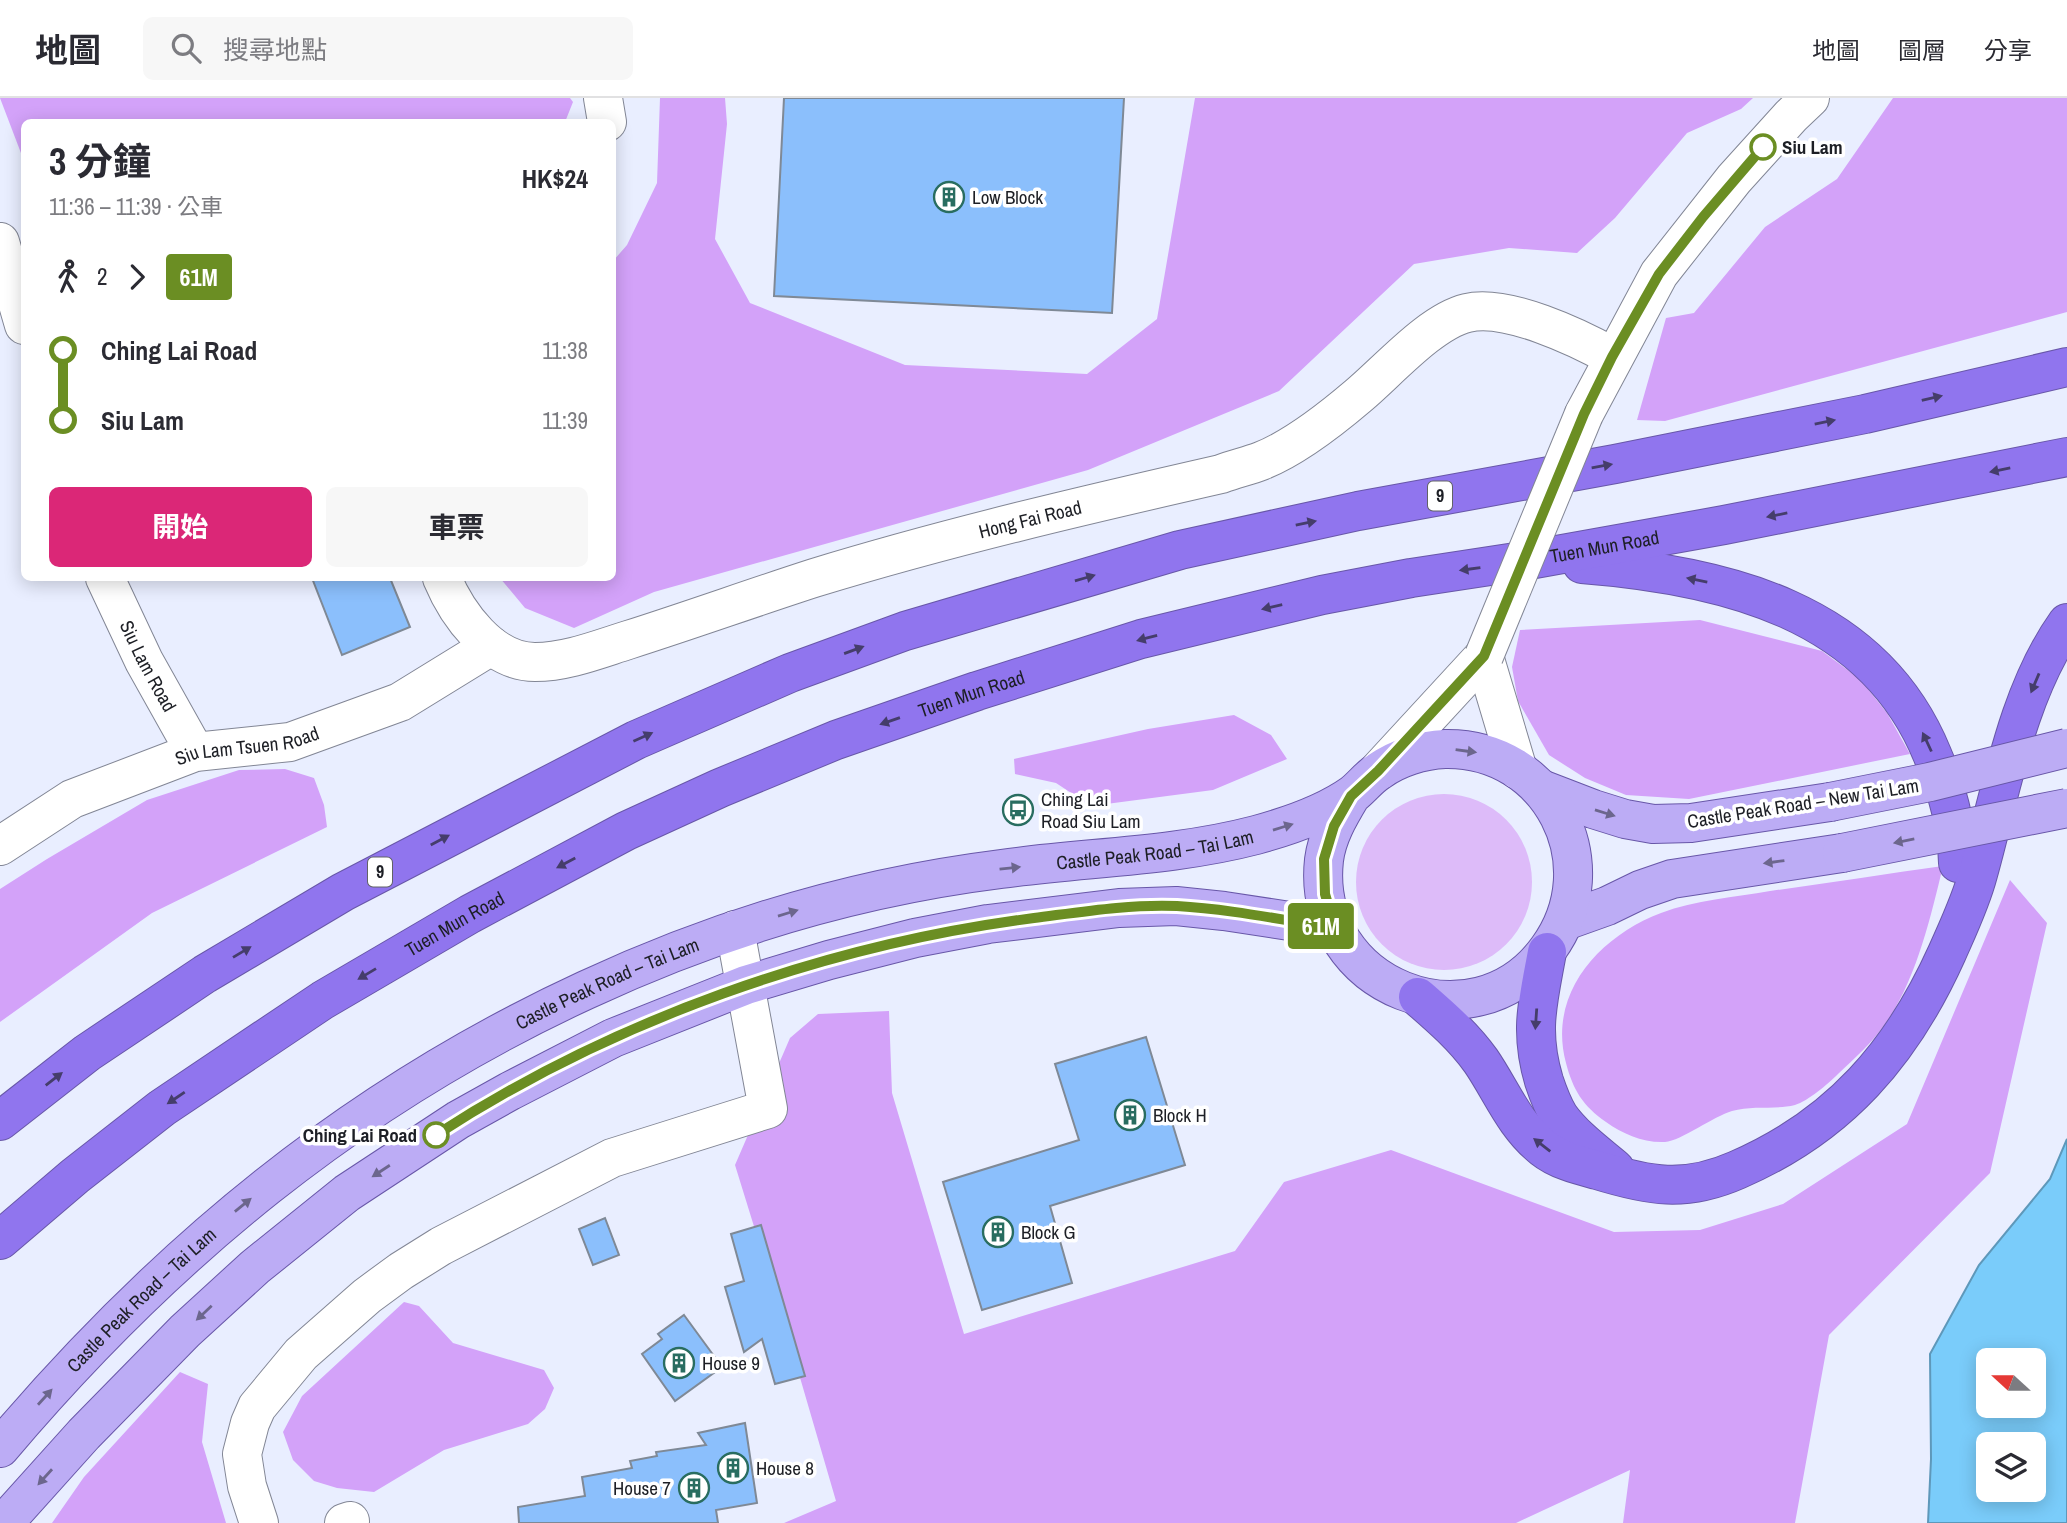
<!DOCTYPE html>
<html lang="zh-TW">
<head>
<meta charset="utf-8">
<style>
	body { margin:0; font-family:"Archivo Narrow","Noto Sans TC",sans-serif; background:#f7f7f7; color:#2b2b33; height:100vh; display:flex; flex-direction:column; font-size:26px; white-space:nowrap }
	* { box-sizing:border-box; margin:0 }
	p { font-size:23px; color:#7c7c81 }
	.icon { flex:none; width:38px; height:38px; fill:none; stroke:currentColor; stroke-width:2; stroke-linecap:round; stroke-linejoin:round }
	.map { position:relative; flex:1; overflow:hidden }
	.drawer { position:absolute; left:21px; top:21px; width:595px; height:462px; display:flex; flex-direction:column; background:#fff; border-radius:10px; box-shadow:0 4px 18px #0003 }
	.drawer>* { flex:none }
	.badge { padding:0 14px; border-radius:5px; font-size:24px; line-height:46px }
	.needle { width:46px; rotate:291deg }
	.controls { position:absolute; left:1976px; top:1250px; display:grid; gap:14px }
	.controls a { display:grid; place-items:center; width:70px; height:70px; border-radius:10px; background:#fff; box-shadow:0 4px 18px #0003; font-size:35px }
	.map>.badge { position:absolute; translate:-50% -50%; box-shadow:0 0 0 4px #fff }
	.legs { display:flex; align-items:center; gap:10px; height:77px; padding:0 28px; font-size:23px }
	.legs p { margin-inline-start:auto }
	.head { display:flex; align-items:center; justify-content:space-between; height:119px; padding:0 28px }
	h1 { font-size:38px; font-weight:700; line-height:52px }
	.cta { display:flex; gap:14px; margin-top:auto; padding:14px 28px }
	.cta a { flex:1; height:80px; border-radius:10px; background:#db2777; color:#fff; font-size:28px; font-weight:700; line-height:80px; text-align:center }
	.cta a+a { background:#f7f7f7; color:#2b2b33 }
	ul { padding:0 28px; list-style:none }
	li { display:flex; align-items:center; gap:24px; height:70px; font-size:26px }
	li i { display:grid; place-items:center; width:10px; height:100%; margin:0 9px; background:currentColor }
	li i::after { content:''; width:18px; height:18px; margin:-9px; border:5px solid; border-radius:50%; background:#fff }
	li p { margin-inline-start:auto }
	li:first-child i { background:linear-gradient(#0000 50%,currentColor 0) }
	li:last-child i { background:linear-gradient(currentColor 50%,#0000 0) }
	header { display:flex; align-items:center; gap:42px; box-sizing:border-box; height:98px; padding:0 35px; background:#fff; border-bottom:2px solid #e1e1e2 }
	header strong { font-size:33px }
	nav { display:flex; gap:38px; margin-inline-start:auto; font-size:24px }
	.search { width:490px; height:63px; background:#f7f7f7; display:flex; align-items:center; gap:18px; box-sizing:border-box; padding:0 24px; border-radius:10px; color:#7c7c81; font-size:26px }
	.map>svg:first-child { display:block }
</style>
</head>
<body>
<header>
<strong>地圖</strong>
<div class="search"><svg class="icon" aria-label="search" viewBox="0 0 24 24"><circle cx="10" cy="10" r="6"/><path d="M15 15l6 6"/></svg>搜尋地點</div>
<nav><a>地圖</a><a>圖層</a><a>分享</a></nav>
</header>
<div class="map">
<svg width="2067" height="1425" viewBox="0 0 2067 1425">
	<rect width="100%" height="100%" fill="#e9eeff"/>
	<circle fill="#ddbbf9" cx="1444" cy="784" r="88"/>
	<g fill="#d3a2f9">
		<path d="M 0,0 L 570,0 L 573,4 L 565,24 L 24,24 L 24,63 Z"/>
		<path d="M 660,0 L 725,0 L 727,26 L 715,141 L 750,205 L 905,267 L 1087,276 L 1157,221 L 1195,0 L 1753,0 L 1741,11 L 1687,35 L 1615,120 L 1577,155 L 1509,150 L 1414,166 L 1279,293 L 1088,372 L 654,494 L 574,530 L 525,510 L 500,480 L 612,480 L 613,163 L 627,147 L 657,85 Z"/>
		<path d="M 1893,0 L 2067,0 L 2067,214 L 1665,323 L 1637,322 L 1666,220 L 1694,215 L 1765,129 L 1837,81 Z"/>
		<path d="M 1700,522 L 1822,553 L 1860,581 L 1887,615 L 1910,656 L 1689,701 L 1626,697 L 1585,680 L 1549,657 L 1518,603 L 1512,569 L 1520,532 Z"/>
		<path d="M 1234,617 L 1271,637 L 1287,661 L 1213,692 L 1091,708 L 1056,685 L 1015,676 L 1014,661 L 1148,631 Z"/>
		<path d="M 285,671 L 314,680 L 324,707 L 327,729 L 152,815 L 0,924 L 0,791 L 47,761 L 147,702 L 239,672 Z"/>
		<path d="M 1943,768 C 1931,818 1916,883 1885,926 C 1872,945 1854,961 1838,976 C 1828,986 1808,1003 1795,1007 C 1775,1012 1752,1007 1732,1013 C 1714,1018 1681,1043 1665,1044 C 1643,1045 1623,1036 1606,1024 C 1583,1008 1573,992 1566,965 C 1547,895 1600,838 1661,815 C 1695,802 1735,799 1770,793 C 1828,785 1886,776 1943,768 Z"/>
		<path d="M 2010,782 L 2047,825 L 1990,1075 L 1829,1237 L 1795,1425 L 1623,1425 L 1630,1372 L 1516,1425 L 784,1425 L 836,1403 L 787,1235 L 735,1067 L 790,940 L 818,916 L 889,913 L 892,995 L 964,1236 L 1235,1153 L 1284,1084 L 1391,1052 L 1614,1134 L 1700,1132 L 1783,1106 L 1907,1026 Z"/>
		<path d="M 404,1204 L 419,1208 L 453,1245 L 544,1272 L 554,1290 L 545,1311 L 528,1326 L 444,1352 L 374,1394 L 337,1390 L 314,1383 L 293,1362 L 283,1334 L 302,1298 Z"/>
		<path d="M 180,1274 L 208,1286 L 202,1344 L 226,1425 L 52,1425 L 84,1379 Z"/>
	</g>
	<path fill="#7accfa" stroke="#5e98ba" stroke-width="2" fill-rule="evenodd" d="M 2067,1041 L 2067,1425 L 1928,1425 L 1931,1361 L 1930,1256 L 1979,1167 L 2050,1081 ZM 1988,1262 L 2034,1262 L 2034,1307 L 1988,1307 ZM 1988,1346 L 2034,1346 L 2034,1391 L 1988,1391 Z"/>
	<g fill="#8bbffc" stroke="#7f8996" stroke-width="2">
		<path d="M 784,0 L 1124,0 L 1112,215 L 774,198 Z"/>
		<path d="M 312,480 L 390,480 L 410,529 L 342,557 Z"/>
		<path d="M 1146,939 L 1185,1067 L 1050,1108 L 1072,1185 L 982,1212 L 943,1084 L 1079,1042 L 1055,966 Z"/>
		<path d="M 605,1120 L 619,1157 L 593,1167 L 579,1131 Z"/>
		<path d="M 761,1127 L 805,1278 L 775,1286 L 762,1241 L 744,1254 L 725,1189 L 744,1183 L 731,1136 Z"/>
		<path d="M 684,1217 L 722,1269 L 675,1303 L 642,1256 L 662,1241 L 658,1236 Z"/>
		<path d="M 745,1325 L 757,1405 L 716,1412 L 718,1425 L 519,1425 L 518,1409 L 585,1398 L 582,1379 L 632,1370 L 630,1363 L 657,1358 L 656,1354 L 706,1347 L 698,1335 Z"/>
	</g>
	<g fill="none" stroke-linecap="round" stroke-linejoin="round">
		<g stroke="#828695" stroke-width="40">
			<g id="street">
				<path d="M 603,0 L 607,24"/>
				<path d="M 0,144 L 24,227"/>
				<path id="s1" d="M 105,480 L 144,563 L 195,654"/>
				<path id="s2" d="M 442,480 C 457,516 491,564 535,564 C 567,564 599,551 628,542 C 691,522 752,500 814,480 C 948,439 1085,407 1221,376 C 1234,371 1248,368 1261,363 C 1294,350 1331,321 1358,298 C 1388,273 1430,224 1467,215 C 1506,205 1579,240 1613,259"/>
				<path id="s3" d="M 0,748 L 72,701 L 195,654 L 290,644 L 400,604 L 491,548"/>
				<path d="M 259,1425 L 247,1388 L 242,1356 L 250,1325 L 257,1309 L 301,1256 L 367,1198 L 401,1173 L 441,1148 L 612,1060 L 768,1011 L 735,832"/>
				<path d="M 344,1425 L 350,1423"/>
			</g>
		</g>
		<g stroke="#828695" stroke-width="40">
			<g id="secondary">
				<path d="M 1584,316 L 1659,176 L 1734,81 L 1791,18 L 1810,0"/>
				<path d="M 1484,558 L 1518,672"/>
				<path d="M 1378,673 L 1484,558"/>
			</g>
		</g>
		<g stroke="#6857a8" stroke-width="40">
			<g id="primary">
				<path d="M 1541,691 L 1593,711 L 1625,721 L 1653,726 L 1691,725 L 1830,704"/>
				<path d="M 1565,823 L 1607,808 L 1640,792 L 1672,781 L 1842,755"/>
				<path id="s4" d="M 0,1350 C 165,1155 352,1000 586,892 C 717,831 857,789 1001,771 C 1086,759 1172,759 1256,737 C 1289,728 1325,716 1353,696 C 1362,689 1369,679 1379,673 C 1397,660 1422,652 1445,651 C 1550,649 1610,766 1548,851 C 1474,954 1310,889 1324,762 C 1327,738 1339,718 1351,698"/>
				<path d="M 4,1425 L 84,1336 L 185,1233 L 255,1169 L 347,1095 L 458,1022 L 510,993 L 613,940 L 746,887 L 829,862 L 915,840 L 988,826 L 1119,810 L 1176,808 L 1224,813 L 1335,830"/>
			</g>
		</g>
		<g stroke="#6857a8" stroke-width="40">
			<g id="highway">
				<path d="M 1582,466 C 1723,477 1873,512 1932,656 C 1947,691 1957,727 1958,765"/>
				<path d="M 1547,854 C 1538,904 1529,933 1544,983 C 1548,995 1553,1008 1559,1018 C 1574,1039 1596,1055 1615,1071"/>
				<path d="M 1418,899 C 1441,919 1463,938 1481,963 C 1501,992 1514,1027 1543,1050 C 1558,1062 1578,1067 1597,1072 C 1649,1088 1685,1095 1737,1072 C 1839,1028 1902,955 1947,855 C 1958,830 1971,803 1978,776 C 2001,694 2017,595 2067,525"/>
				<path d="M 0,1023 L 87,955 L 205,876 L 343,794 L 636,642 L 790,575 L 905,533 L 1180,452 L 1358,413 L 1615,366 L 1865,316 L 2067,269"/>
				<path id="s5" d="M 0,1142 L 75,1078 L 162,1010 L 323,902 L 470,816 L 626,733 L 720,690 L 836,642 L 977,593 L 1141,541 L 1322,497 L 1411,480 L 1529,462 L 1724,427 L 2067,359"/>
			</g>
		</g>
		<use href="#street" stroke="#fff" stroke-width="38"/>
		<use href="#secondary" stroke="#fff" stroke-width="38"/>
		<use href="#primary" stroke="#bcacf5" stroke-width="38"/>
		<use href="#highway" stroke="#9075ee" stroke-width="38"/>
		<g stroke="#828695" stroke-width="40" stroke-linecap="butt">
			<path id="secondary-bridge" d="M 1484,558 L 1584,316"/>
		</g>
		<g stroke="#6857a8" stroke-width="40" stroke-linecap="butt">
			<g id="primary-bridge">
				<path d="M 1830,704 L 1930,684 L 2067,650"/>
				<path d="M 1842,755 L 2067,710"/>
			</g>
		</g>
		<use href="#secondary-bridge" stroke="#fff" stroke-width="38"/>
		<use href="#primary-bridge" stroke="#bcacf5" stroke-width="38"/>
	</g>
	<defs><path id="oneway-solid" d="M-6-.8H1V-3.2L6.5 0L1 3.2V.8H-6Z" transform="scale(1.75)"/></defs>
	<g fill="#453d6b">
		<use href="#oneway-solid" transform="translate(1932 300) rotate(-13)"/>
		<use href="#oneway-solid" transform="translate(1825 324) rotate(-11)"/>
		<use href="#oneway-solid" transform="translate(1602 368) rotate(-10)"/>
		<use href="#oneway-solid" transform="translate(2000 372) rotate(168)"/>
		<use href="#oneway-solid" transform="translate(1777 417) rotate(169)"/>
		<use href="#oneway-solid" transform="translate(1306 425) rotate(-12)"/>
		<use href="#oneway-solid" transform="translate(1470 471) rotate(172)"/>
		<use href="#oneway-solid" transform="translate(1085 480) rotate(-16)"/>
		<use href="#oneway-solid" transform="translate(1697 482) rotate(-169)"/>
		<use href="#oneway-solid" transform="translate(1272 509) rotate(167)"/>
		<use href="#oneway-solid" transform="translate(1147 540) rotate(165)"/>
		<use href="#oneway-solid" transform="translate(854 552) rotate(-20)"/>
		<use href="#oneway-solid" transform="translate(2035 585) rotate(113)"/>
		<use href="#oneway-solid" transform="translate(890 623) rotate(161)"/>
		<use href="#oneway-solid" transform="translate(643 639) rotate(-24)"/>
		<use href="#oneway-solid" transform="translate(1927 644) rotate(-115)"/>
		<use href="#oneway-solid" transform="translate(440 742) rotate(-28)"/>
		<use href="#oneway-solid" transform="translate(566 765) rotate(152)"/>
		<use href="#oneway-solid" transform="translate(242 854) rotate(-31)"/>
		<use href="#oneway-solid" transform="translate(367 876) rotate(149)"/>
		<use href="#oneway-solid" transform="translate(1536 921) rotate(94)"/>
		<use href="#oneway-solid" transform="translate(54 981) rotate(-38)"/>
		<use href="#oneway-solid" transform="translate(176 1000) rotate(146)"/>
		<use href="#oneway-solid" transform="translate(1542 1047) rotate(-142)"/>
	</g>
	<g fill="#6c668d">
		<use href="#oneway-solid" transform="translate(1466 653) rotate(8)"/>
		<use href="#oneway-solid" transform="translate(1605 715) rotate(17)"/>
		<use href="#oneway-solid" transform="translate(1283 729) rotate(-17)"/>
		<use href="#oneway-solid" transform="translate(1904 743) rotate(169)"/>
		<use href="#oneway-solid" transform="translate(1774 764) rotate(172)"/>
		<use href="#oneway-solid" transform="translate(1010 770) rotate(-6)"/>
		<use href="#oneway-solid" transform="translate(788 815) rotate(-17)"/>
		<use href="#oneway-solid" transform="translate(381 1073) rotate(147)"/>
		<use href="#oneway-solid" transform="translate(243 1107) rotate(-39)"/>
		<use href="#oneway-solid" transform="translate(204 1215) rotate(137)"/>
		<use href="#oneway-solid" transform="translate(45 1299) rotate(-48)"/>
		<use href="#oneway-solid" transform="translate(45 1379) rotate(132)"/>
	</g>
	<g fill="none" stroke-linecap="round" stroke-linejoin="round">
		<g stroke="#fff" stroke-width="16">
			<path id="line-1" d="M 436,1037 C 613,922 825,847 1034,820 C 1081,814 1129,806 1177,808 C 1230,811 1282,822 1335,830 L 1325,796 L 1324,761 L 1334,728 L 1351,698 L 1378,673 L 1484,558 L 1584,316 L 1612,259 L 1659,176 L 1703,119 L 1763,49"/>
		</g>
		<use href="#line-1" stroke="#6b8e23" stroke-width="10"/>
	</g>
	<defs>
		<g id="building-ring" transform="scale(1.575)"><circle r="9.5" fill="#fff" stroke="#296d60" stroke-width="1.5"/><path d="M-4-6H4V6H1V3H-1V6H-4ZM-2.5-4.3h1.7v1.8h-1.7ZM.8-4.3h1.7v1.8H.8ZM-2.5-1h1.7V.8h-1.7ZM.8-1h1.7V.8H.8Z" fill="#296d60"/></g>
		<g id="bus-ring" transform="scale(1.575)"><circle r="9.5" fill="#fff" stroke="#296d60" stroke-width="1.5"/><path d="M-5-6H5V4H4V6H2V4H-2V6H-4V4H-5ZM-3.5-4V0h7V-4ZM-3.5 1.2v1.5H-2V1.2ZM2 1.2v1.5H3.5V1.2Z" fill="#296d60"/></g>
	</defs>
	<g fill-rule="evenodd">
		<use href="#building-ring" x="949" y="99"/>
		<use href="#bus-ring" x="1018" y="712"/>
		<use href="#building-ring" x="1130" y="1017"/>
		<use href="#building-ring" x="998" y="1134"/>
		<use href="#building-ring" x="679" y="1265"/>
		<use href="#building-ring" x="733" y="1370"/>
		<use href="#building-ring" x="694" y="1390"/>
	</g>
	<g fill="#fff" stroke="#6b8e23" stroke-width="3.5">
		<circle cx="1763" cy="49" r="12"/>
		<circle cx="436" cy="1037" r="12"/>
	</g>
	<g text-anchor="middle" stroke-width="7" stroke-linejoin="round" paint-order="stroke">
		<g fill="#fff" stroke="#616266" stroke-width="2">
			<rect x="1428" y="383.5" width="24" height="29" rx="5"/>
			<rect x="368" y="759.5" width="24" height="29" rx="5"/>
		</g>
		<g font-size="18" font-weight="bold" fill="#1d1f25">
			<text x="1440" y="404">9</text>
			<text x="380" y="780">9</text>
		</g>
		<g font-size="19" font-weight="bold" fill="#1d1f25" stroke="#fff" text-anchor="start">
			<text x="1782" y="56">Siu Lam</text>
			<text x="417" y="1044" text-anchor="end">Ching Lai Road</text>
		</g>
		<g font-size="19" fill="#1d1f25" stroke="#fff" text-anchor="start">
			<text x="972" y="106">Low Block</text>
			<text x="1041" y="708">Ching Lai<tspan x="1041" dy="22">Road Siu Lam</tspan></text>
			<text x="1153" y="1024">Block H</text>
			<text x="1021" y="1141">Block G</text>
			<text x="702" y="1272">House 9</text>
			<text x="756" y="1377">House 8</text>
			<text x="671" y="1397" text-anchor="end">House 7</text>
		</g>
		<g font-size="19" fill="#1d1f25" stroke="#fff">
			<text dy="7" stroke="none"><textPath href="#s2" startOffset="648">Hong Fai Road</textPath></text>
			<text dy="7" stroke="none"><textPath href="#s5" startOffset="1773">Tuen Mun Road</textPath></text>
			<text dy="7" stroke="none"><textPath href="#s1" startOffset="98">Siu Lam Road</textPath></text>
			<text dy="7" stroke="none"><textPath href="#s5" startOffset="1122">Tuen Mun Road</textPath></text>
			<text dy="7" stroke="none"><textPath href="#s3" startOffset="270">Siu Lam Tsuen Road</textPath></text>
			<text transform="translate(1803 705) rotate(-9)" y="7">Castle Peak Road – New Tai Lam</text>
			<text dy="7" stroke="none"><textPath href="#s4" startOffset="1339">Castle Peak Road – Tai Lam</textPath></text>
			<text dy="7" stroke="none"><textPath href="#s5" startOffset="555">Tuen Mun Road</textPath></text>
			<text dy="7" stroke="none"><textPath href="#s4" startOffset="772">Castle Peak Road – Tai Lam</textPath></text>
			<text dy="7" stroke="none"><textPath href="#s4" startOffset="205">Castle Peak Road – Tai Lam</textPath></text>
		</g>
	</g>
</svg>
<div class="controls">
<a><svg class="needle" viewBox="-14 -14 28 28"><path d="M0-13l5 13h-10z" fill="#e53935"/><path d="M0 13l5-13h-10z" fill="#7c7c81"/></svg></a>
<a><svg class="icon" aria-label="layers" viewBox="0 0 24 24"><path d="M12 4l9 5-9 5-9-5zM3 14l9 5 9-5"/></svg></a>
</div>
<b class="badge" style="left:1321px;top:828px;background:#6b8e23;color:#fff">61M</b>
<section class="drawer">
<div class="head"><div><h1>3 分鐘</h1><p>11:36 – 11:39 · 公車</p></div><b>HK$24</b></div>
<div class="legs"><svg class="icon" aria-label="walk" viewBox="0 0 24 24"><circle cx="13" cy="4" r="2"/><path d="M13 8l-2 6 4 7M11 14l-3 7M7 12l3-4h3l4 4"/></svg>2<svg class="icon" aria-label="forward" viewBox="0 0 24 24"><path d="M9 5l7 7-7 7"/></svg><b class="badge" style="background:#6b8e23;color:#fff">61M</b></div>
<ul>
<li><i style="color:#6b8e23"></i><b>Ching Lai Road</b><p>11:38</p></li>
<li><i style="color:#6b8e23"></i><b>Siu Lam</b><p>11:39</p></li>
</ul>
<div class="cta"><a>開始</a><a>車票</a></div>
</section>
</div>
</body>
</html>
